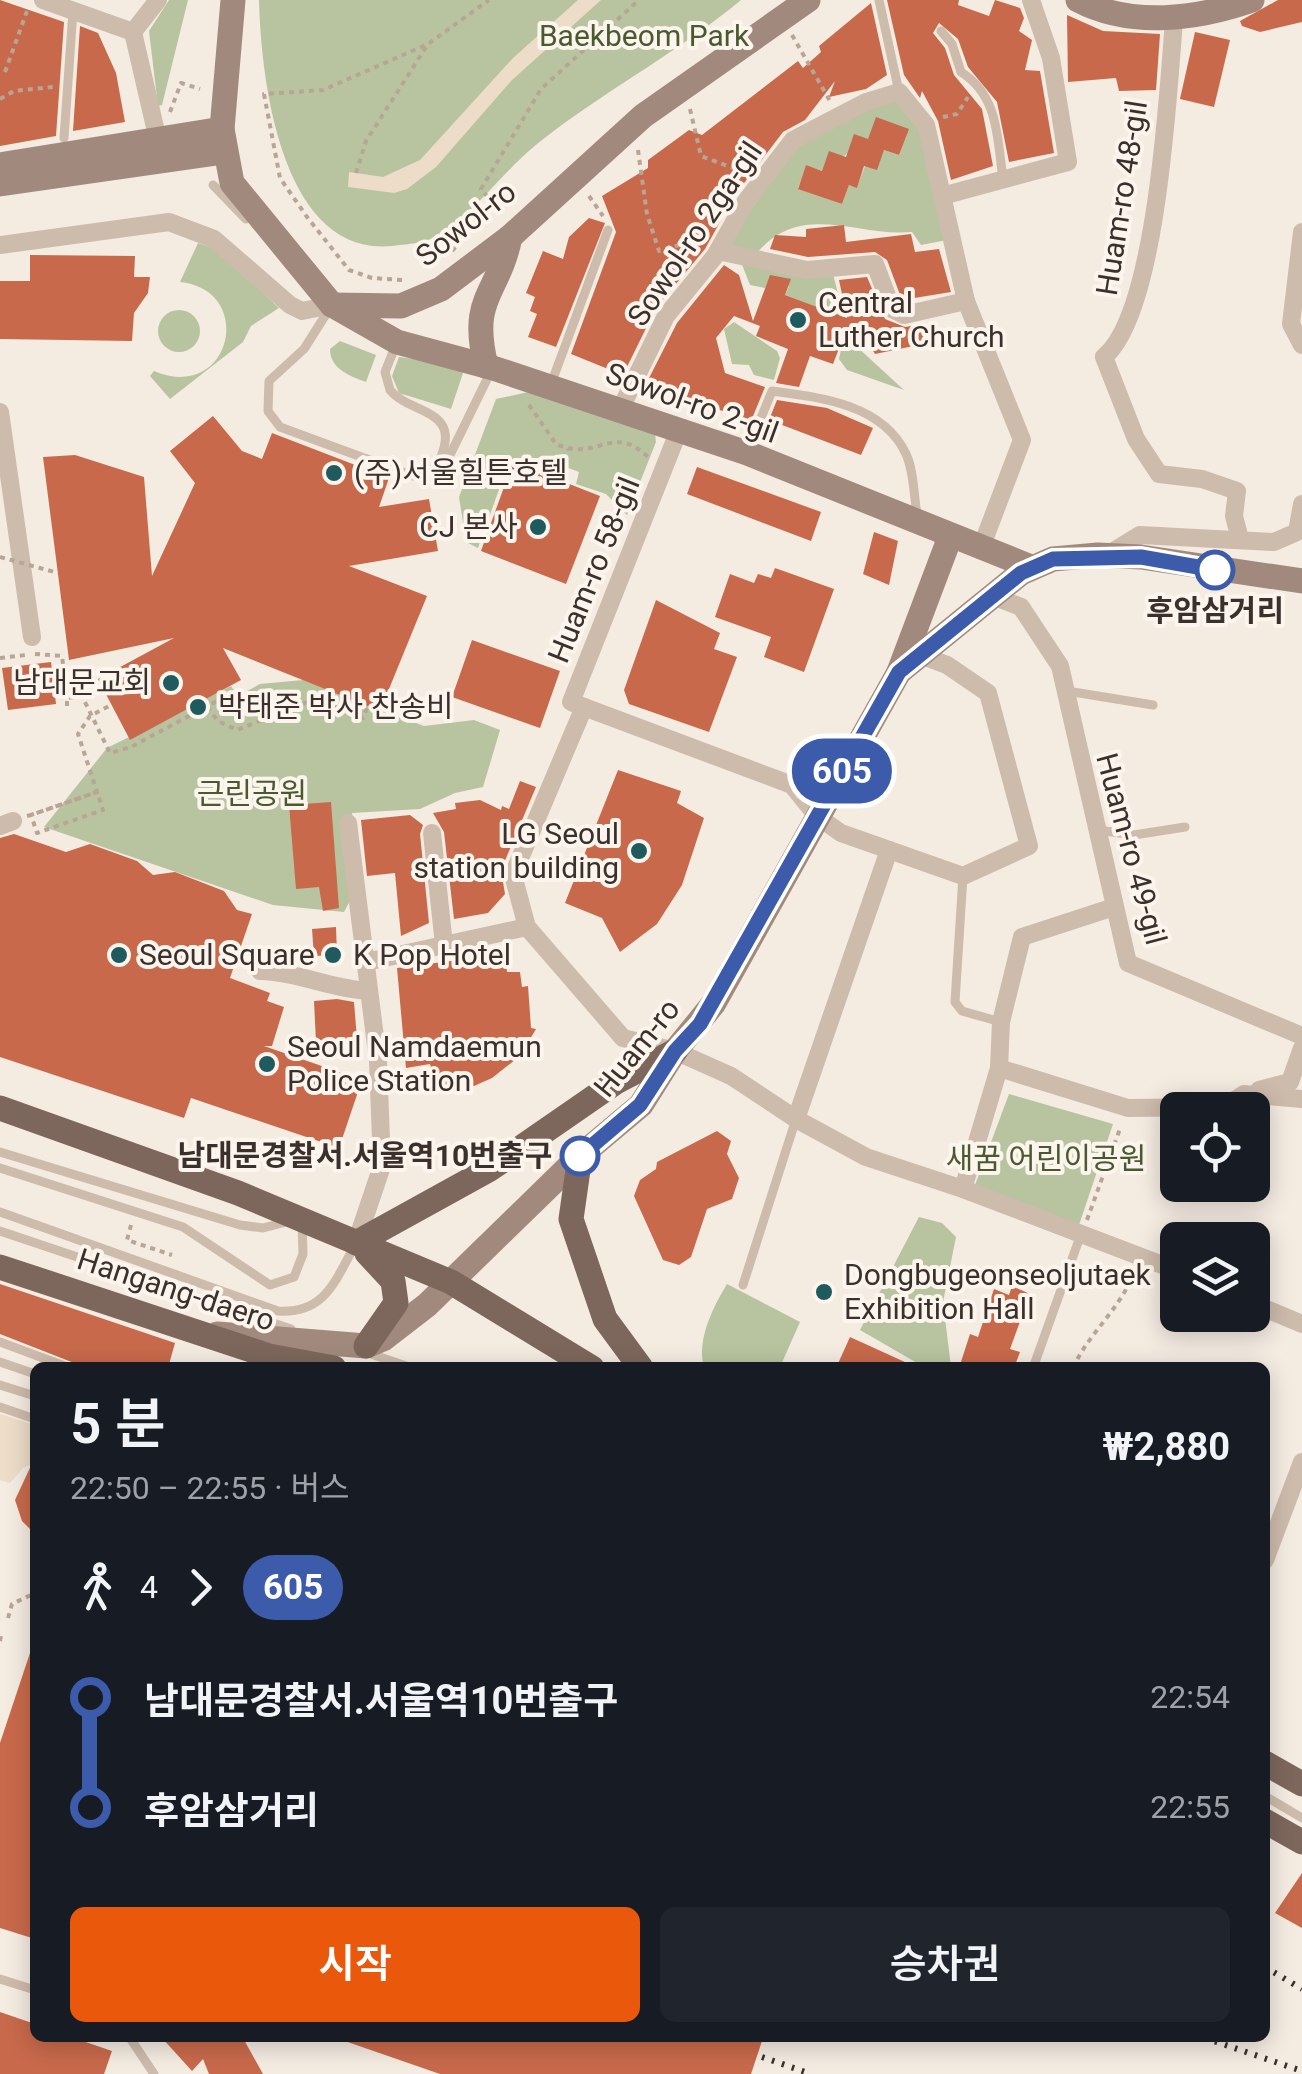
<!DOCTYPE html>
<html lang="ko">
<head>
<meta charset="utf-8">
<style>
	body { margin:0; font-family:Roboto,"Noto Sans KR",sans-serif; background:#20242c; color:#f1f3f6; height:100vh; display:flex; flex-direction:column; font-size:38px; white-space:nowrap }
	* { box-sizing:border-box; margin:0 }
	p { font-size:32px; color:#9ea1a6 }
	.icon { flex:none; width:55px; height:55px; fill:none; stroke:currentColor; stroke-width:2; stroke-linecap:round; stroke-linejoin:round }
	.map { position:relative; flex:1; overflow:hidden }
	.drawer { position:absolute; left:30px; top:1362px; width:1240px; height:680px; display:flex; flex-direction:column; background:#171b24; border-radius:15px; box-shadow:0 5px 25px #0003 }
	.drawer>* { flex:none }
	.badge { padding:0 20px; border-radius:32px; font-size:35px; line-height:65px }
	.tools { position:absolute; left:1160px; top:1092px; display:grid; gap:20px }
	.tools a { display:grid; place-items:center; width:110px; height:110px; border-radius:15px; background:#171b24; box-shadow:0 5px 25px #0003; font-size:50px }
	.map>.badge { position:absolute; translate:-50% -50%; box-shadow:0 0 0 5px #fff }
	.legs { display:flex; align-items:center; gap:15px; height:110px; padding:0 40px; font-size:32px }
	.legs p { margin-inline-start:auto }
	.overview { display:flex; align-items:center; justify-content:space-between; height:170px; padding:0 40px }
	h1 { font-size:55px; font-weight:600; line-height:75px }
	.action { display:flex; gap:20px; margin-top:auto; padding:20px 40px }
	.action a { flex:1; height:115px; border-radius:15px; background:#ea580c; color:#fff; font-size:40px; font-weight:600; line-height:115px; text-align:center }
	.action a+a { background:#20242c; color:#f1f3f6 }
	ul { padding:0 40px; list-style:none }
	li { display:flex; align-items:center; gap:35px; height:110px; font-size:38px }
	li i { display:grid; place-items:center; width:15px; height:100%; margin:0 12px; background:currentColor }
	li i::after { content:''; width:25px; height:25px; margin:-12px; border:8px solid; border-radius:50%; background:#171b24 }
	li p { margin-inline-start:auto }
	li:first-child i { background:linear-gradient(#0000 50%,currentColor 0) }
	li:last-child i { background:linear-gradient(currentColor 50%,#0000 0) }
	.map>svg:first-child { display:block }
</style>
</head>
<body>
<div class="map">
<svg width="1302" height="2074" viewBox="0 0 1302 2074">
	<rect width="100%" height="100%" fill="#f4ebe1"/>
	<g fill="#b8c4a0" fill-rule="evenodd">
		<path d="M 169,0 L 188,0 L 162,105 L 158,106 L 149,31 Z"/>
		<path d="M 259,0 L 741,0 C 676,54 602,92 537,144 C 501,173 476,213 436,236 C 423,244 407,244 392,246 C 281,257 261,79 259,0 Z"/>
		<path d="M 895,100 L 921,124 L 947,240 L 921,245 L 912,232 C 855,237 801,200 756,254 L 733,250 L 730,239 L 799,141 L 871,105 ZM 908,129 L 899,155 L 884,150 L 865,166 L 857,187 L 849,185 L 842,204 L 798,188 L 806,166 L 823,171 L 868,139 Z"/>
		<path d="M 198,243 L 216,249 L 279,308 L 251,326 L 243,342 L 170,399 L 150,376 L 154,371 C 231,404 257,290 180,282 Z"/>
		<path d="M 741,262 L 833,274 L 844,317 L 785,295 L 789,286 L 770,279 L 765,288 L 750,285 Z"/>
		<circle cx="179" cy="331" r="21"/>
		<path d="M 734,322 L 777,351 L 780,358 L 774,380 L 754,375 L 749,365 L 732,364 L 724,329 Z"/>
		<path d="M 844,335 L 904,390 L 847,370 L 839,359 Z"/>
		<path d="M 340,341 L 376,355 L 366,382 C 350,376 330,369 330,349 Z"/>
		<path d="M 399,357 L 460,365 L 463,373 L 451,409 L 399,393 L 392,376 Z"/>
		<path d="M 533,391 L 655,434 L 656,442 L 627,515 L 606,494 L 576,484 L 579,472 L 539,457 L 534,467 L 510,459 L 478,548 L 466,542 L 459,497 L 496,399 Z"/>
		<path d="M 303,680 L 424,726 L 474,720 L 500,730 L 483,787 L 455,793 L 420,809 L 352,813 L 360,882 L 344,912 L 273,905 L 44,827 L 107,748 L 231,686 L 238,696 L 260,684 Z"/>
		<path d="M 1009,1094 L 1113,1124 L 1078,1228 L 975,1185 Z"/>
		<path d="M 919,1217 L 942,1223 L 956,1237 L 943,1302 L 951,1367 L 924,1367 L 860,1330 Z"/>
		<path d="M 727,1284 L 800,1322 L 780,1367 L 704,1367 C 696,1341 713,1307 727,1284 Z"/>
	</g>
	<g fill="#ecdcc8">
		<path d="M 578,0 L 601,0 L 511,81 L 436,167 L 407,189 L 394,193 L 348,187 L 349,172 L 383,177 L 420,160 L 513,58 Z"/>
		<path d="M 0,1414 L 35,1425 L 35,1463 L 23,1468 L 10,1483 L 0,1480 Z"/>
	</g>
	<g fill="#c8694b">
		<path d="M 0,0 L 64,22 L 56,136 L 0,146 Z"/>
		<path d="M 887,0 L 959,0 L 958,5 L 989,16 L 995,0 L 1020,8 L 1024,18 L 1019,31 L 1032,40 L 1025,70 L 1040,71 L 1054,153 L 1009,162 L 997,102 L 968,67 L 958,39 L 939,23 L 933,33 L 945,48 L 954,75 L 982,109 L 993,166 L 951,180 L 938,121 L 922,91 L 920,98 L 904,75 Z"/>
		<path d="M 1278,0 L 1302,0 L 1302,22 L 1260,32 L 1242,26 L 1240,21 Z"/>
		<path d="M 871,3 L 887,75 L 866,89 L 829,97 L 835,81 L 805,120 L 783,132 L 735,195 L 705,249 L 656,308 L 623,375 L 571,354 L 616,232 L 602,196 L 648,168 L 648,160 L 689,130 L 702,135 L 798,61 L 803,68 L 821,52 L 819,46 Z"/>
		<path d="M 1067,15 L 1103,31 L 1160,34 L 1156,90 L 1119,91 L 1116,78 L 1068,82 Z"/>
		<path d="M 80,26 L 98,33 L 116,73 L 125,122 L 73,131 Z"/>
		<path d="M 1195,32 L 1230,40 L 1214,107 L 1180,99 Z"/>
		<path d="M 876,117 L 909,129 L 899,155 L 884,150 L 877,170 L 864,166 L 857,188 L 849,185 L 842,204 L 798,189 L 806,165 L 822,171 L 829,151 L 846,157 L 854,134 L 868,139 Z"/>
		<path d="M 589,218 L 605,223 L 556,347 L 528,337 L 537,314 L 530,311 L 535,297 L 526,293 L 543,251 L 563,259 L 569,237 Z"/>
		<path d="M 844,225 L 846,242 L 911,234 L 915,252 L 939,249 L 951,292 L 902,300 L 887,260 L 875,252 L 808,257 L 770,249 L 775,235 L 806,237 L 806,229 Z"/>
		<path d="M 30,255 L 135,256 L 134,277 L 150,277 L 148,293 L 134,313 L 132,341 L 0,339 L 0,281 L 30,281 Z"/>
		<path d="M 724,265 L 739,275 L 753,321 L 770,275 L 791,279 L 785,295 L 847,318 L 839,280 L 867,277 L 885,319 L 905,327 L 923,324 L 928,343 L 875,354 L 867,341 L 840,346 L 833,364 L 810,356 L 799,387 L 776,383 L 788,349 L 756,336 L 760,326 L 734,316 L 716,338 L 725,373 L 765,387 L 751,421 L 646,384 L 677,323 Z"/>
		<path d="M 777,400 L 827,408 L 873,428 L 861,455 L 769,420 Z"/>
		<path d="M 213,416 L 242,451 L 262,459 L 272,433 L 389,478 L 379,507 L 429,499 L 438,551 L 349,566 L 427,596 L 380,711 L 223,648 L 241,680 L 130,740 L 98,679 L 174,638 L 69,660 L 43,457 L 75,455 L 144,477 L 152,576 L 195,483 L 170,451 Z"/>
		<path d="M 513,462 L 600,496 L 566,584 L 481,551 Z"/>
		<path d="M 697,467 L 821,512 L 811,541 L 687,494 Z"/>
		<path d="M 874,532 L 898,541 L 889,585 L 863,574 Z"/>
		<path d="M 775,568 L 834,589 L 804,672 L 764,657 L 771,637 L 715,617 L 730,574 L 754,583 L 758,574 L 771,578 Z"/>
		<path d="M 656,600 L 720,633 L 714,649 L 737,657 L 709,732 L 629,704 L 624,690 Z"/>
		<path d="M 472,640 L 560,671 L 540,728 L 452,697 Z"/>
		<path d="M 51,662 L 56,704 L 8,710 L 2,668 Z"/>
		<path d="M 618,770 L 681,791 L 677,803 L 704,818 L 682,885 L 657,924 L 620,952 L 602,918 L 565,903 Z"/>
		<path d="M 520,781 L 536,787 L 501,870 L 505,894 L 488,913 L 454,919 L 444,832 L 433,813 L 456,809 L 455,803 L 480,800 L 501,810 L 502,806 L 509,809 Z"/>
		<path d="M 331,802 L 339,908 L 323,911 L 319,887 L 296,889 L 289,805 Z"/>
		<path d="M 410,815 L 423,825 L 420,834 L 429,923 L 401,936 L 395,873 L 367,876 L 361,820 Z"/>
		<path d="M 14,834 L 66,852 L 90,844 L 137,861 L 153,875 L 175,872 L 224,891 L 237,910 L 252,914 L 230,978 L 270,993 L 267,1001 L 284,1007 L 272,1046 L 264,1046 L 362,1080 L 339,1148 L 191,1098 L 184,1118 L 0,1057 L 0,838 Z"/>
		<path d="M 336,927 L 337,955 L 314,956 L 312,929 Z"/>
		<path d="M 505,954 L 507,972 L 520,972 L 522,987 L 528,986 L 531,1028 L 536,1029 L 520,1056 L 492,1078 L 474,1086 L 442,1087 L 436,1084 L 430,1064 L 406,1068 L 397,968 Z"/>
		<path d="M 337,999 L 354,1002 L 357,1039 L 316,1042 L 314,1001 Z"/>
		<path d="M 717,1131 L 731,1141 L 727,1154 L 739,1178 L 732,1199 L 707,1209 L 691,1257 L 679,1265 L 663,1260 L 634,1196 L 640,1180 L 656,1169 L 657,1162 Z"/>
		<path d="M 0,1284 L 175,1343 L 168,1368 L 87,1368 L 0,1334 Z"/>
		<path d="M 1012,1286 L 1030,1294 L 1010,1349 L 1020,1352 L 1014,1368 L 959,1368 L 970,1334 L 978,1337 L 994,1289 L 1009,1295 Z"/>
		<path d="M 850,1337 L 918,1368 L 836,1368 Z"/>
		<path d="M 35,1457 L 35,1534 L 22,1521 L 15,1500 Z"/>
		<path d="M 32,1647 L 35,1647 L 35,1939 L 0,1928 L 0,1743 Z"/>
		<path d="M 1302,1873 L 1302,1928 L 1275,1913 Z"/>
		<path d="M 0,2012 L 35,2024 L 35,2038 L 74,2038 L 112,2051 L 104,2074 L 0,2074 Z"/>
		<path d="M 162,2038 L 243,2038 L 263,2074 L 209,2074 L 203,2059 L 192,2071 Z"/>
		<path d="M 336,2038 L 763,2038 L 751,2074 L 440,2074 Z"/>
	</g>
	<g fill="none" stroke-linecap="round" stroke-linejoin="round">
		<g stroke="#b9a596" stroke-width="4" stroke-dasharray="5 5" stroke-linecap="butt">
			<path d="M 792,35 L 830,101"/>
			<path d="M 5,72 L 27,11"/>
			<path d="M 0,99 L 14,91 L 53,87"/>
			<path d="M 690,109 L 701,156 L 744,172"/>
			<path d="M 170,112 L 181,83 L 200,89"/>
			<path d="M 943,117 L 957,114 L 968,97"/>
			<path d="M 638,150 L 647,214 L 659,251 L 690,242 L 698,246"/>
			<path d="M 356,173 L 366,141 L 428,44"/>
			<path d="M 589,196 L 603,216"/>
			<path d="M 452,251 L 492,202 L 481,189 L 541,89 L 639,0"/>
			<path d="M 402,280 L 372,278 L 349,270 L 307,217 L 280,178 L 264,94 L 323,90 L 428,44 L 489,0"/>
			<path d="M 529,405 L 556,444 C 600,463 611,421 649,458"/>
			<path d="M 558,479 L 568,449"/>
			<path d="M 35,654 L 62,656 L 67,697"/>
			<path d="M 0,658 L 26,655"/>
			<path d="M 67,706 L 67,698 L 82,696 L 110,753 L 131,747 L 232,693"/>
			<path d="M 207,707 L 218,721 L 237,730 L 315,699 L 363,718 L 368,706"/>
			<path d="M 27,816 L 31,815 L 97,792 L 103,810 L 37,833 L 31,815 L 97,792 L 78,734 L 90,716 L 111,705"/>
			<path d="M 1087,1220 L 1121,1126"/>
			<path d="M 131,1225 L 127,1240 L 172,1255"/>
			<path d="M 1073,1368 C 1089,1332 1122,1308 1134,1271"/>
			<path d="M 8,1618 L 12,1604 L 31,1595"/>
			<path d="M 0,1641 L 1,1636"/>
		</g>
		<g stroke="#cdbbac" stroke-width="9">
			<path d="M 879,0 L 899,92"/>
			<path d="M 941,31 L 952,44 L 961,72 C 999,96 997,138 1003,179"/>
			<path d="M 64,138 L 73,11"/>
			<path d="M 213,185 L 246,219"/>
			<path d="M 330,308 L 304,349 L 269,381 L 268,411 L 280,427 L 413,476 L 449,457 L 492,369"/>
			<path d="M 397,342 L 385,372 L 390,390 C 410,415 464,408 439,461"/>
			<path d="M 551,384 L 608,230"/>
			<path d="M 747,452 L 772,391 C 819,397 883,404 906,454 C 914,471 914,497 917,515"/>
			<path d="M 1067,691 L 1153,705"/>
			<path d="M 1098,830 L 1134,835 L 1185,827"/>
			<path d="M 963,876 L 955,1002 L 962,1011 L 1001,1022"/>
			<path d="M 0,1152 L 240,1225 L 263,1228 L 290,1221"/>
			<path d="M 0,1168 L 183,1227 L 270,1285 L 294,1277 L 303,1254 L 302,1222"/>
			<path d="M 0,1212 L 278,1311 C 325,1314 335,1281 355,1245"/>
			<path d="M 0,1231 L 291,1329"/>
			<path d="M 743,1285 L 796,1119"/>
			<path d="M 0,1342 L 70,1368"/>
			<path d="M 368,1353 L 412,1368"/>
			<path d="M 0,1362 L 35,1374"/>
			<path d="M 1033,1368 L 1081,1234"/>
			<path d="M 0,1385 L 35,1396"/>
			<path d="M 0,1407 L 35,1419"/>
			<path d="M 1265,1796 L 1302,1818"/>
			<path d="M 0,1979 L 35,1990"/>
			<path d="M 130,2038 L 154,2074"/>
		</g>
		<g stroke="#cdbbac" stroke-width="18">
			<path d="M 43,0 L 133,32"/>
			<path d="M 158,0 L 133,32 L 160,149"/>
			<path d="M 1174,20 C 1168,93 1157,313 1104,357 L 1136,439 L 1159,474 L 1202,479 L 1237,491 L 1234,516 L 1240,539"/>
			<path d="M 942,196 L 1068,162 L 1051,58 L 1031,0"/>
			<path d="M 1302,232 L 1291,324 L 1302,345"/>
			<path d="M 0,245 L 169,222 L 214,239 L 290,305 L 302,311 L 332,305"/>
			<path d="M 718,251 L 807,270 L 875,264 L 892,309 L 904,315 L 966,301"/>
			<path d="M 620,410 L 666,316 L 715,256 L 746,201 L 793,140 L 866,102 L 899,92 L 926,125 L 966,301 L 1022,440 L 981,548"/>
			<path d="M 0,412 L 32,637"/>
			<path d="M 679,430 L 571,702 L 584,707 L 513,875 L 527,927 L 623,1038 L 675,1051 L 731,1076 L 796,1119 L 866,1157 L 963,1189 L 1178,1271"/>
			<path d="M 1109,554 L 1140,535 L 1274,542 L 1297,532 L 1302,504"/>
			<path d="M 993,596 L 1021,607 L 1060,666 L 1128,963 L 1302,1036"/>
			<path d="M 584,707 L 792,785 L 817,816 L 841,833 L 963,876 L 1029,846 L 988,693 L 947,665 L 923,656"/>
			<path d="M 348,823 L 378,1061 L 382,1166 L 356,1243"/>
			<path d="M 0,826 L 13,821"/>
			<path d="M 432,833 L 444,945"/>
			<path d="M 366,962 L 527,927"/>
			<path d="M 260,971 C 298,972 331,989 369,991"/>
			<path d="M 999,1068 L 1128,1108 L 1224,1107 L 1244,1094 L 1302,1099"/>
			<path d="M 1259,1090 L 1290,1082 L 1302,1048"/>
			<path d="M 796,1119 L 889,850"/>
			<path d="M 963,1189 L 999,1068 L 1001,1022 L 1022,937 L 1114,907"/>
			<path d="M 1252,1303 L 1302,1324"/>
			<path d="M 1265,1560 L 1302,1462"/>
		</g>
		<g stroke="#a18a7d" stroke-width="25">
			<path d="M 233,0 L 222,129 L 232,183 L 332,305 L 397,342 L 493,368 L 747,453 L 1031,567"/>
			<path d="M 1078,0 C 1131,28 1198,19 1252,0"/>
			<path d="M 0,165 L 222,129"/>
			<path d="M 0,184 L 224,152"/>
			<path d="M 332,305 L 401,306 L 441,289 L 510,237 L 643,116 L 808,0"/>
			<path d="M 486,366 C 469,296 498,296 510,237"/>
			<path d="M 899,672 L 950,537"/>
			<path d="M 217,1334 L 366,1346 L 383,1339 L 427,1305 L 580,1156 L 641,1105 L 675,1051 L 714,1003 L 899,672 L 1021,573 L 1053,559 L 1098,555 L 1141,557 L 1302,581"/>
		</g>
		<g stroke="#7d675c" stroke-width="25">
			<path d="M 0,1108 L 238,1193 L 451,1282 L 592,1368"/>
			<path d="M 580,1156 L 571,1219 L 605,1319 L 641,1368"/>
			<path d="M 356,1243 L 490,1169 L 616,1082 L 675,1051"/>
			<path d="M 0,1267 L 269,1356 L 334,1368"/>
			<path d="M 366,1346 L 396,1303 L 393,1281 L 367,1253"/>
			<path d="M 1265,1763 L 1302,1784"/>
			<path d="M 1265,1821 L 1302,1842"/>
		</g>
		<g stroke="#3b302b" stroke-width="6" stroke-dasharray="2.5 8" stroke-linecap="butt">
			<path d="M 1265,1967 L 1302,1989"/>
			<path d="M 1205,2038 L 1302,2071"/>
			<path d="M 762,2057 L 811,2074"/>
		</g>
		<path stroke="#b9a596" stroke-width="4" stroke-dasharray="5 5" stroke-linecap="butt" d="M 0,557 L 58,573"/>
	</g>
	<g fill="none" stroke-linecap="round" stroke-linejoin="round">
		<g stroke="#fff" stroke-width="22">
			<path id="line-1" d="M 580,1156 L 640,1105 L 675,1051 L 700,1024 L 899,672 L 1021,573 L 1053,559 L 1141,557 L 1215,570"/>
		</g>
		<use href="#line-1" stroke="#3d5bab" stroke-width="15"/>
	</g>
	<g fill="#1f5a5e" stroke="#fbf5ee" stroke-width="4">
		<circle cx="798" cy="320" r="10"/>
		<circle cx="334" cy="473" r="10"/>
		<circle cx="538" cy="527" r="10"/>
		<circle cx="171" cy="683" r="10"/>
		<circle cx="198" cy="707" r="10"/>
		<circle cx="639" cy="851" r="10"/>
		<circle cx="119" cy="955" r="10"/>
		<circle cx="333" cy="955" r="10"/>
		<circle cx="267" cy="1064" r="10"/>
		<circle cx="824" cy="1292" r="10"/>
	</g>
	<g fill="#fff" stroke="#3d5bab" stroke-width="5">
		<circle cx="1215" cy="570" r="18"/>
		<circle cx="580" cy="1156" r="18"/>
	</g>
	<g text-anchor="middle" stroke-width="8" stroke-linejoin="round" paint-order="stroke">
		<g font-size="30" fill="#4a5a2e" stroke="#fbf5ee">
			<text x="644" y="46">Baekbeom Park</text>
			<text x="252" y="804">근린공원</text>
			<text x="1046" y="1169">새꿈 어린이공원</text>
		</g>
		<g font-size="30" fill="#3b302b" stroke="#fbf5ee">
			<text transform="translate(1122 198) rotate(-81)" y="10">Huam-ro 48-gil</text>
			<text transform="translate(466 224) rotate(-38)" y="10">Sowol-ro</text>
			<text transform="translate(695 234) rotate(-56)" y="10">Sowol-ro 2ga-gil</text>
			<text transform="translate(692 403) rotate(20)" y="10">Sowol-ro 2-gil</text>
			<text transform="translate(594 570) rotate(-68)" y="10">Huam-ro 58-gil</text>
			<text transform="translate(1131 849) rotate(75)" y="10">Huam-ro 49-gil</text>
			<text transform="translate(637 1048) rotate(-51)" y="10">Huam-ro</text>
			<text transform="translate(176 1290) rotate(18)" y="10">Hangang-daero</text>
		</g>
		<g font-size="30" fill="#3b302b" stroke="#fbf5ee" text-anchor="start">
			<text x="818" y="313">Central<tspan x="818" dy="34">Luther Church</tspan></text>
			<text x="354" y="483">(주)서울힐튼호텔</text>
			<text x="518" y="537" text-anchor="end">CJ 본사</text>
			<text x="151" y="693" text-anchor="end">남대문교회</text>
			<text x="218" y="717">박태준 박사 찬송비</text>
			<text x="619" y="844" text-anchor="end">LG Seoul<tspan x="619" dy="34">station building</tspan></text>
			<text x="139" y="965">Seoul Square</text>
			<text x="353" y="965">K Pop Hotel</text>
			<text x="287" y="1057">Seoul Namdaemun<tspan x="287" dy="34">Police Station</tspan></text>
			<text x="844" y="1285">Dongbugeonseoljutaek<tspan x="844" dy="34">Exhibition Hall</tspan></text>
		</g>
		<g font-size="30" font-weight="bold" fill="#3b302b" stroke="#fbf5ee">
			<text x="1215" y="621">후암삼거리</text>
			<text x="552" y="1166" text-anchor="end">남대문경찰서.서울역10번출구</text>
		</g>
	</g>
</svg>
<div class="tools">
<a><svg class="icon" aria-label="locate" viewBox="0 0 24 24"><circle cx="12" cy="12" r="6"/><path d="M12 2v4M12 18v4M2 12h4M18 12h4"/></svg></a>
<a><svg class="icon" aria-label="layers" viewBox="0 0 24 24"><path d="M12 4l9 5-9 5-9-5zM3 14l9 5 9-5"/></svg></a>
</div>
<b class="badge" style="left:842px;top:771px;background:#3d5bab;color:#fff">605</b>
<section class="drawer">
<div class="overview"><div><h1>5 분</h1><p>22:50 – 22:55 · 버스</p></div><b>₩2,880</b></div>
<div class="legs"><svg class="icon" aria-label="walk" viewBox="0 0 24 24"><circle cx="13" cy="4" r="2"/><path d="M13 8l-2 6 4 7M11 14l-3 7M7 12l3-4h3l4 4"/></svg>4<svg class="icon" aria-label="forward" viewBox="0 0 24 24"><path d="M9 5l7 7-7 7"/></svg><b class="badge" style="background:#3d5bab;color:#fff">605</b></div>
<ul>
<li><i style="color:#3d5bab"></i><b>남대문경찰서.서울역10번출구</b><p>22:54</p></li>
<li><i style="color:#3d5bab"></i><b>후암삼거리</b><p>22:55</p></li>
</ul>
<div class="action"><a>시작</a><a>승차권</a></div>
</section>
</div>
</body>
</html>
